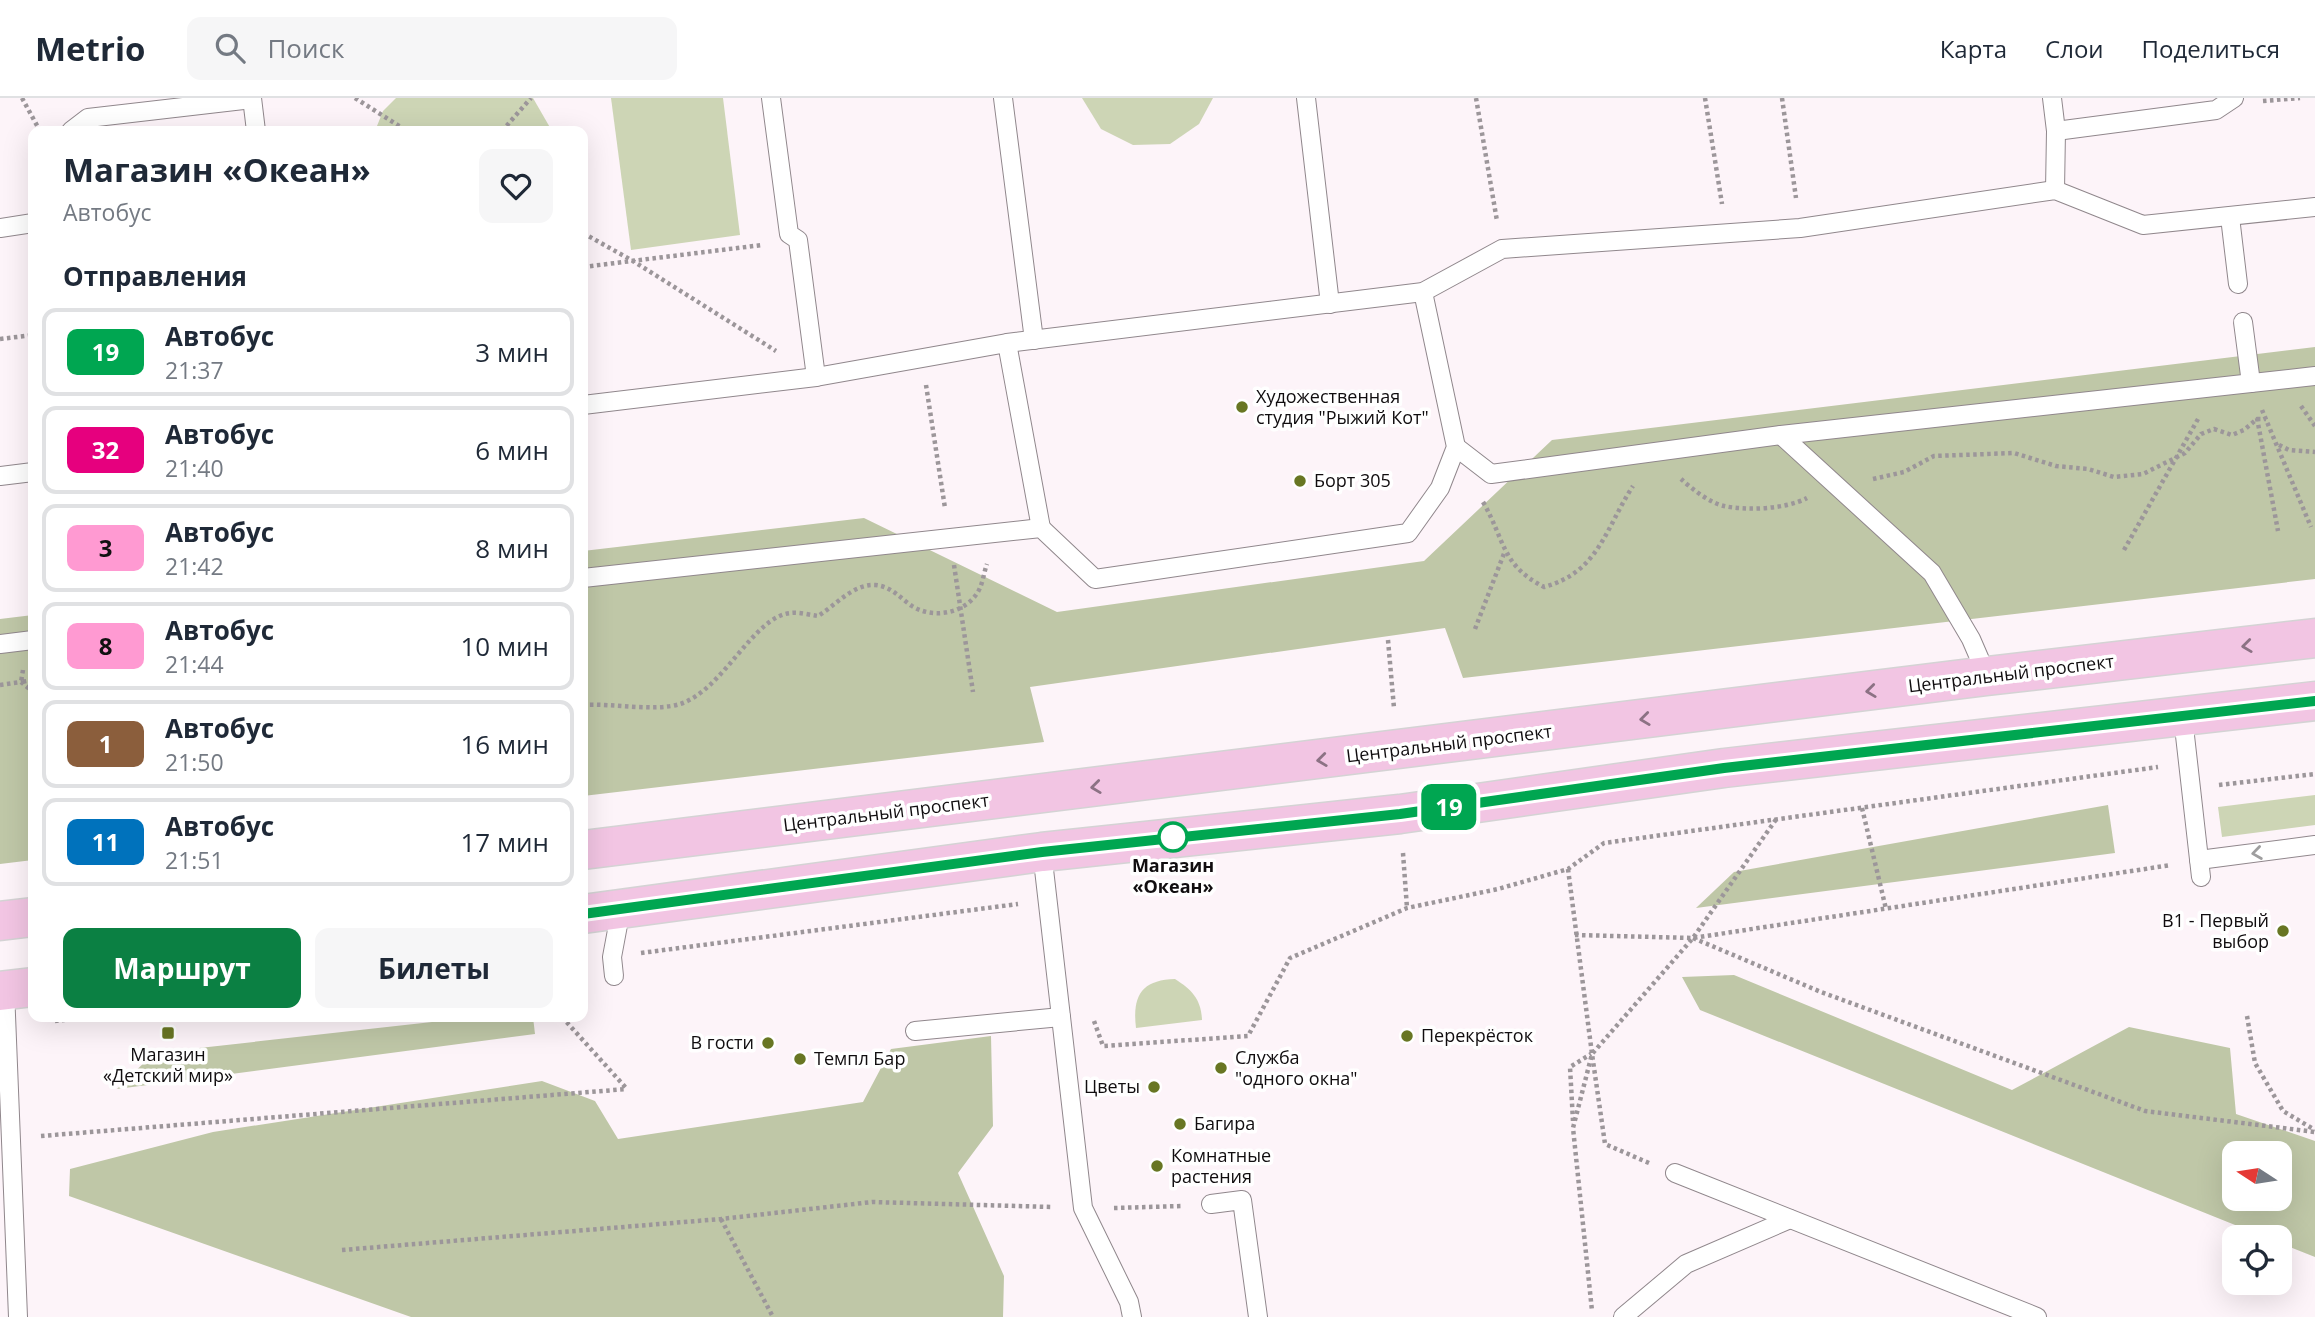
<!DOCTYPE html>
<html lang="ru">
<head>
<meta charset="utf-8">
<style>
	body { margin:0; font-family:"Open Sans",sans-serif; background:#f6f6f7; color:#1f2937; height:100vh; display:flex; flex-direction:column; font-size:26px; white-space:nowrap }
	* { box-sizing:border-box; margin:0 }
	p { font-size:23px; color:#747a83 }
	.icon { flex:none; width:38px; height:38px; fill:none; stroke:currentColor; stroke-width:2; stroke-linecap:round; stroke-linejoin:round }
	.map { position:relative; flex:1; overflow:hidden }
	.panel { position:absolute; left:28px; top:28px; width:560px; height:896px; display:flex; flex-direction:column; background:#fff; border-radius:14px; box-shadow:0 7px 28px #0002 }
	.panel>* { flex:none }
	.badge { padding:0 14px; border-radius:10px; font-size:24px; line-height:46px }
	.needle { width:46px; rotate:282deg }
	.buttons { position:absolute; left:2222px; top:1043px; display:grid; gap:14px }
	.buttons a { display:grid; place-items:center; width:70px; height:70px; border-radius:14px; background:#fff; box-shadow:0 7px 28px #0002; font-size:35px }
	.map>.badge { position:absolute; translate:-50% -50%; box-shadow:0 0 0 4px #fff }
	h2 { padding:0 35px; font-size:26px; line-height:63px }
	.round { display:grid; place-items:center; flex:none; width:74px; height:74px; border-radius:14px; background:#f6f6f7 }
	.headline { display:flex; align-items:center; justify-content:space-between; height:119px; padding:0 35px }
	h1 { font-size:33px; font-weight:700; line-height:52px }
	.action { display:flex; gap:14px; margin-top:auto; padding:14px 35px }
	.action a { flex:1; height:80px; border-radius:14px; background:#0b8043; color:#fff; font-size:28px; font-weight:700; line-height:80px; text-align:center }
	.action a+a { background:#f6f6f7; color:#1f2937 }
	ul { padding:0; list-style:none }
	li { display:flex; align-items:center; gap:21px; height:88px; margin:0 14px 10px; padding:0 21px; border:4px solid #e0e1e3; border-radius:14px }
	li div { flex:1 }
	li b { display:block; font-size:26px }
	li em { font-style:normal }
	li .badge { min-width:77px; font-weight:700; text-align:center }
	header { display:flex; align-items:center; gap:42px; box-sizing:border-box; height:98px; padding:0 35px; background:#fff; border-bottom:2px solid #e0e1e3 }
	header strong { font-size:33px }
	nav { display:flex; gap:38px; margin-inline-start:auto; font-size:24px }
	.search { width:490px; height:63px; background:#f6f6f7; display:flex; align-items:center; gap:18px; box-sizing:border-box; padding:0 24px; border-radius:14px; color:#747a83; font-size:26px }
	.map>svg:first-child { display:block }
</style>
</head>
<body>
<header>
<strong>Metrio</strong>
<div class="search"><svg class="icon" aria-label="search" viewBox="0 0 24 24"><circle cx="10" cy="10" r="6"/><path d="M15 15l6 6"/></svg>Поиск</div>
<nav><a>Карта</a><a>Слои</a><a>Поделиться</a></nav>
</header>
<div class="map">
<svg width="2315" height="1219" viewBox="0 0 2315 1219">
	<rect width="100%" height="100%" fill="#fdf4f9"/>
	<g fill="#cdd5b5">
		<path d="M 396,0 L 533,0 L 552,33 L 375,33 L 383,13 Z"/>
		<path d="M 611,0 L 723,0 L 740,137 L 631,152 Z"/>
		<path d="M 1082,0 L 1213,0 L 1199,26 L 1170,46 L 1133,47 L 1101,31 Z"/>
		<path d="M 2315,697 L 2315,727 L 2222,739 L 2218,709 Z"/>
		<path d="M 1175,881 C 1192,892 1201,901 1202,922 L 1136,930 C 1132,897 1142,882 1175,881 Z"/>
	</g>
	<g fill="#bfc7a7" fill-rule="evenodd">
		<path d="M 2315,249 L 2315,481 L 1463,580 L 1445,530 L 1030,589 L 1044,644 L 583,698 L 583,453 L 864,420 L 1057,514 L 1424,463 L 1552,342 Z"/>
		<path d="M 33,517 L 33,762 L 0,766 L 0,521 Z"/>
		<path d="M 2108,707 L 2115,755 L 1696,810 L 1734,774 Z"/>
		<path d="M 1734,877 L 2012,992 L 2129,929 L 2230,950 L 2236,1016 L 2315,1043 L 2315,1159 L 2280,1145 L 2280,1139 L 2265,1139 L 1700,912 L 1682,879 ZM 2235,1055 L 2280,1055 L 2280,1101 L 2235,1101 Z"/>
		<path d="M 477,919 L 533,919 L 535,936 L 117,991 L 154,955 Z"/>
		<path d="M 991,938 L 993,1028 L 958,1075 L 1004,1178 L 1003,1219 L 411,1219 L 69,1098 L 70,1071 L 213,1034 L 542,983 L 595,1003 L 618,1041 L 863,1004 L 891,951 Z"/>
	</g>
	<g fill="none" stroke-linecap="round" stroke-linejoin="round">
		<g stroke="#90878c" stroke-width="20">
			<g id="service">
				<path d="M 252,0 L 256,33"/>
				<path d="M 771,0 L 789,136 L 798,142 L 816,279"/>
				<path d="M 1003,0 L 1034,242"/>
				<path d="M 1306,0 L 1330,206"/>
				<path d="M 2052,0 L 2056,33 L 2055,92"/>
				<path d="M 71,33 L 88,20 L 252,1"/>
				<path d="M 2056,33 L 2216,12 L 2234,0"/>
				<path d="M 2230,119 L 2238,186"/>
				<path d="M 0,130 L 33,125"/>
				<path d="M 2243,224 L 2251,285"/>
				<path d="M 1007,245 L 1041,430"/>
				<path d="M 583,307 L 816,279 L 1007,245 L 1423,194 L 1502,151 L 1800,130 L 2055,92 L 2143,127 L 2315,109"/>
				<path d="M 1781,337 L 1932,475 L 1971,541 L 1987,578"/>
				<path d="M 1456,349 L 1491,376 L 1781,337 L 2315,278"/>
				<path d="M 0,378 L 33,374"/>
				<path d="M 583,480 L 1041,430 L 1095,481 L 1408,435 L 1440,390 L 1456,349 L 1423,194"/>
				<path d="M 0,546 L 33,542"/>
				<path d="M 2183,620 L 2201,779"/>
				<path d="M 1042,754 L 1083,1110 L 1129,1204 L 1132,1219"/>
				<path d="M 2199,762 L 2315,747"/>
				<path d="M 614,878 L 612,859 L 621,811"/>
				<path d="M 5,892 L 18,1219"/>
				<path d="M 915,933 L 1061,919"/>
				<path d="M 1675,1075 L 2037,1219"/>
				<path d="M 1211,1106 L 1242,1102 L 1258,1219"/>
				<path d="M 1623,1219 L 1686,1166 L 1790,1121"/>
			</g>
		</g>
		<g stroke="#d4d3d4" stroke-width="41">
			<g id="primary">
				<path d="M 583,752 L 1987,578 L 2315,540"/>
				<path d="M 583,816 L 1042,754 L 1400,716 L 1724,670 L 2315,603"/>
				<path d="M 0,823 L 33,819"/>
				<path d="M 0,893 L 33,889"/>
			</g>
		</g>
		<g stroke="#9c969a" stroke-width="4.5" stroke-dasharray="3.5 3.5" stroke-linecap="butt">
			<path d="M 22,0 L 40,33"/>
			<path d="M 355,0 L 407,33"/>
			<path d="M 1476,0 L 1497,123"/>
			<path d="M 1705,0 L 1722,106"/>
			<path d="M 1782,0 L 1796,100"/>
			<path d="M 2263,3 L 2300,0"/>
			<path d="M 502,33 L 531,0"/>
			<path d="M 583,135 L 633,163 L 776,253"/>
			<path d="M 583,169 L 762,147"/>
			<path d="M 0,241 L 33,237"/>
			<path d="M 926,287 L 945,410"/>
			<path d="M 2301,308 L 2315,328"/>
			<path d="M 2262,312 L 2311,429"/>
			<path d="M 2257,320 L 2278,433"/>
			<path d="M 2279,347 L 2289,352 L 2315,354"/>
			<path d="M 1681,381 C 1692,391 1710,405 1724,408 C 1747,413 1786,411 1807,400"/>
			<path d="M 1873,381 L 1904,374 L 1934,358 L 2014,355 L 2056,368 L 2088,371 L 2114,379 L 2143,376 L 2185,355 L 2201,336 L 2214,331 L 2232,337 L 2244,332 L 2257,321 L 2266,321"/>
			<path d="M 1483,404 C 1505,442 1501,467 1544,489 C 1599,474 1605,431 1633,388"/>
			<path d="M 2124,452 L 2198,321"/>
			<path d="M 954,467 L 973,594"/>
			<path d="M 1475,531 L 1505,453"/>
			<path d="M 1388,542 L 1394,610"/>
			<path d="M 23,572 L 21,584 L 33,582"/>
			<path d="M 0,587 L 21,584 L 33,594"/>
			<path d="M 583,607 C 613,605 654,614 680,606 C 724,592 753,518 791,515 C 799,514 810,517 818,518 C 836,507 853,486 875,487 C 891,488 900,500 912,508 C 934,522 967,515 979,492 C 983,484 984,474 987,466"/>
			<path d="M 2219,687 L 2315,676"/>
			<path d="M 1862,710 L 1886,811"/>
			<path d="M 1403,755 L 1407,810"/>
			<path d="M 1568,771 L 1592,956 L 1573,1030 L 1592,1213"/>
			<path d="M 1575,837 L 1693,840 L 2171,767"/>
			<path d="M 1693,840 L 1821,894 L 2145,1013 L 2315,1034"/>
			<path d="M 641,855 L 1018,806"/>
			<path d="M 2247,918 L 2255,965 L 2283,1013 L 2315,1032"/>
			<path d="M 562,919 L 627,991"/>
			<path d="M 55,923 L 90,919"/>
			<path d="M 1094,923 L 1103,948 L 1248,938 L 1290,860 L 1407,810 L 1498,791 L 1568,771 L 1604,745 L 2158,669"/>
			<path d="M 1573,1023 L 1570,969 L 1591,956"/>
			<path d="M 41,1038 L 627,991"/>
			<path d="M 1649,1065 L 1605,1046 L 1592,956 L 1693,840 L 1777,720"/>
			<path d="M 1114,1110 L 1182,1108"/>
			<path d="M 721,1121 L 773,1219"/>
			<path d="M 342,1152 L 721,1121 L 872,1104 L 1053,1109"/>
		</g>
		<use href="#service" stroke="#fff" stroke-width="18"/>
		<use href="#primary" stroke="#f2c5e3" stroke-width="38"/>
	</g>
	<defs><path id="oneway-chevron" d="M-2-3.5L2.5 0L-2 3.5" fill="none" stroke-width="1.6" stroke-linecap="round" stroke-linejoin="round" transform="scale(1.75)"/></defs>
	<g stroke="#8c7284">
		<use href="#oneway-chevron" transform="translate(2247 548) rotate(173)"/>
		<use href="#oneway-chevron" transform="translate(1871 593) rotate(173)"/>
		<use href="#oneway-chevron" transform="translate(1645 621) rotate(173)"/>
		<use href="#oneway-chevron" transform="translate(1322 662) rotate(173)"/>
		<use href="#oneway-chevron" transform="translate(1096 689) rotate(173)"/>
	</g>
	<use stroke="#9f9e9f" href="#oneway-chevron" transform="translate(2257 755) rotate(172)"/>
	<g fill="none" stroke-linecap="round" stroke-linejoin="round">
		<g stroke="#fff" stroke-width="16">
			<path id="line" d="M 583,816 L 1042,754 L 1400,716 L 1724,670 L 2315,603"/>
		</g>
		<use href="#line" stroke="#00a651" stroke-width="10"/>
	</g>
	<g fill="#687623" stroke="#fff" stroke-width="2.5">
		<circle cx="1242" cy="309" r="7"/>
		<circle cx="1300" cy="383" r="7"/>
		<circle cx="2283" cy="833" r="7"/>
		<rect x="161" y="928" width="14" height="14" rx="3.5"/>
		<circle cx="1407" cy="938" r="7"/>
		<circle cx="768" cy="945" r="7"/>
		<circle cx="800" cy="961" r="7"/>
		<circle cx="1221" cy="970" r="7"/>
		<circle cx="1154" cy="989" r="7"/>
		<circle cx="1180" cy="1026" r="7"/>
		<circle cx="1157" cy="1068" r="7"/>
	</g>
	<circle fill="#fff" stroke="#00a651" stroke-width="3.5" cx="1173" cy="739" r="14"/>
	<g text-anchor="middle" stroke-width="7" stroke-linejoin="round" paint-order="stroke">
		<g font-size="18" fill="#100d0f" stroke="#fff" text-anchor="start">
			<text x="1256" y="305">Художественная<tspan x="1256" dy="21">студия "Рыжий Кот"</tspan></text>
			<text x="1314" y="389">Борт 305</text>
			<text x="2269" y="829" text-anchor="end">В1 - Первый<tspan x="2269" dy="21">выбор</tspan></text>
			<text x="1421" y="944">Перекрёсток</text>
			<text x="754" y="951" text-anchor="end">В гости</text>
			<text x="168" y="963" text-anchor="middle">Магазин<tspan x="168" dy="21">«Детский мир»</tspan></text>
			<text x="1235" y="966">Служба<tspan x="1235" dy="21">"одного окна"</tspan></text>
			<text x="814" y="967">Темпл Бар</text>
			<text x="1140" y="995" text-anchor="end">Цветы</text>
			<text x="1194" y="1032">Багира</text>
			<text x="1171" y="1064">Комнатные<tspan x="1171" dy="21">растения</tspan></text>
		</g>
		<g font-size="18" fill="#100d0f" stroke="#fff">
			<text transform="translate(2011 576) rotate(-7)" y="6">Центральный проспект</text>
			<text transform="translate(1449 646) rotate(-7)" y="6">Центральный проспект</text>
			<text transform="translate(886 715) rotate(-7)" y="6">Центральный проспект</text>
		</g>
		<g font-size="18" font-weight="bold" fill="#100d0f" stroke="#fff">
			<text x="1173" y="774">Магазин<tspan x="1173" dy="21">«Океан»</tspan></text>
		</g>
	</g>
</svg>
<div class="buttons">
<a><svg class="needle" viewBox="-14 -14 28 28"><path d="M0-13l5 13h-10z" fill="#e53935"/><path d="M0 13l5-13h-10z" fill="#747a83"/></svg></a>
<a><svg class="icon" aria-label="locate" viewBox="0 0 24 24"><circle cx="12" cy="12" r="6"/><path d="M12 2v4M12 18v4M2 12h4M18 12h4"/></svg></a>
</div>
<b class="badge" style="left:1449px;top:709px;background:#00a651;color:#fff">19</b>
<section class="panel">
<div class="headline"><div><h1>Магазин «Океан»</h1><p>Автобус</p></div><a class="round"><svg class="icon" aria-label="heart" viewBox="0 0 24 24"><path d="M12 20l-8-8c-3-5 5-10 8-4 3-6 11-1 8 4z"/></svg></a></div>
<h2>Отправления</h2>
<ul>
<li><span class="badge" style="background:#00a651;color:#fff">19</span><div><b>Автобус</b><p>21:37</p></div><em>3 мин</em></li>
<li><span class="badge" style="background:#e6007e;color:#fff">32</span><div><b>Автобус</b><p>21:40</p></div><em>6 мин</em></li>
<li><span class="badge" style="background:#ff9ad2;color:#111">3</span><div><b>Автобус</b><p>21:42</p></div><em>8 мин</em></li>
<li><span class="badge" style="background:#ff9ad2;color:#111">8</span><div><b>Автобус</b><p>21:44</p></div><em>10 мин</em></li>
<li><span class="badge" style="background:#8b5e3c;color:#fff">1</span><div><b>Автобус</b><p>21:50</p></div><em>16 мин</em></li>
<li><span class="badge" style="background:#0072bc;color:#fff">11</span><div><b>Автобус</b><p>21:51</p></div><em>17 мин</em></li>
</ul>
<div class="action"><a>Маршрут</a><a>Билеты</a></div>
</section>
</div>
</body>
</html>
